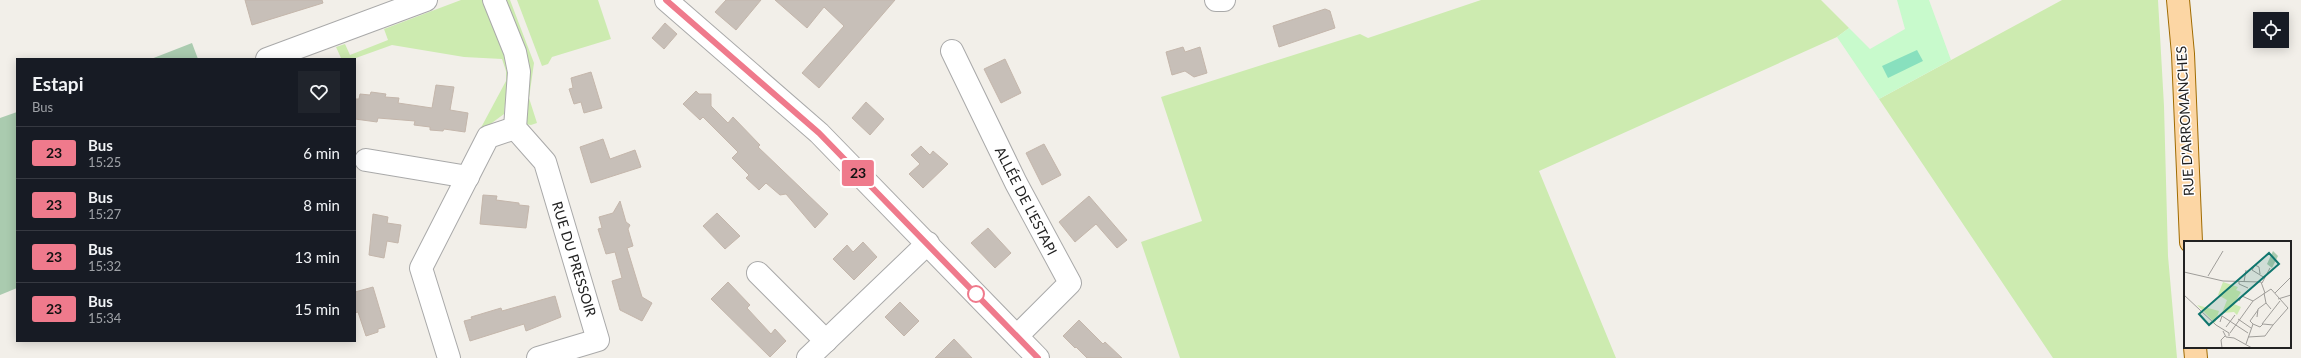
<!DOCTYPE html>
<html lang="en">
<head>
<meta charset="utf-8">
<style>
	body { margin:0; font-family:Lato,sans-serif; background:#20242c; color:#f1f3f6; height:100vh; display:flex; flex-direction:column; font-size:15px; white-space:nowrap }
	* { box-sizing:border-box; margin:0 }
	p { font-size:13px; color:#9ea1a6 }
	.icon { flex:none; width:22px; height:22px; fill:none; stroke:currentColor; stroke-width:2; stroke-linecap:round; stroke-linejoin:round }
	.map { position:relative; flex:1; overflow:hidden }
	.panel { position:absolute; left:16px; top:58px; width:340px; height:284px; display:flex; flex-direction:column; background:#171b24; border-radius:0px; box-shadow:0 2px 10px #0003 }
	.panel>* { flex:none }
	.badge { padding:0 8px; border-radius:3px; font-size:14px; line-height:26px }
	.tools { position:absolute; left:2253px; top:12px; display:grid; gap:8px }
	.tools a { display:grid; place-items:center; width:36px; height:36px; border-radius:0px; background:#171b24; box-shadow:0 2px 10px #0003; font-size:20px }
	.map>.badge { position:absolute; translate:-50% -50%; box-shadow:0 0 0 2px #fff }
	.round { display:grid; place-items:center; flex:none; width:42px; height:42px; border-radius:0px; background:#20242c }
	.summary { display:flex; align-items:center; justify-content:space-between; height:68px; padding:0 16px }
	h1 { font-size:19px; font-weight:700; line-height:30px }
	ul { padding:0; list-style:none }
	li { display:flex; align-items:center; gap:12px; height:52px; padding:0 16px; border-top:1px solid #363941 }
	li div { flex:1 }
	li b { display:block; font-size:15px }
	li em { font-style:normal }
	li .badge { min-width:44px; font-weight:700; text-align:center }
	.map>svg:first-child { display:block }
</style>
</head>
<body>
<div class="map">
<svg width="2301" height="358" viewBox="0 0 2301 358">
	<rect width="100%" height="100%" fill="#f2efe9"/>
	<g fill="#cdebb0">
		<path d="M 461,0 L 484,0 L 509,64 L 504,114 L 485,128 L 464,166 L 461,165 L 506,81 L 506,71 L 502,59 L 464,57 L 392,45 L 353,59 L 339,59 L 341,58 L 336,47 L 345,44 L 350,55 L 388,40 L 384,29 Z"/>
		<path d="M 504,0 L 510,0 L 534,63 L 529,98 L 537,123 L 531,125 L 526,124 Z"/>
		<path d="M 517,0 L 598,0 L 611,39 L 552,57 L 548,64 L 542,66 Z"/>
		<path d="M 1481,0 L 1821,0 L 1849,28 L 1837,37 L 1539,171 L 1616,358 L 1180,358 L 1141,242 L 1202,221 L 1161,97 L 1360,34 L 1368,38 Z"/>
		<path d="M 2062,0 L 2158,0 L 2164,106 L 2168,256 L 2177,358 L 2053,358 L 1879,99 Z"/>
	</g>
	<g fill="#aacbaf">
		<path d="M 192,43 L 198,59 L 151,59 Z"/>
		<path d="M 17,112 L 17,288 L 0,295 L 0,118 Z"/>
	</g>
	<path fill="#c8facc" d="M 1897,0 L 1929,0 L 1951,60 L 1879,99 L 1837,37 L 1849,28 L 1870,49 L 1905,29 Z"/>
	<path fill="#88e0be" d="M 1917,50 L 1923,61 L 1888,78 L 1882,66 Z"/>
	<g fill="#c7bfb8" stroke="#c4b6ab">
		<path d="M 245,0 L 322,0 L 323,3 L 252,25 Z"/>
		<path d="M 726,0 L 761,0 L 736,30 L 715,12 Z"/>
		<path d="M 775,0 L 895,0 L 819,88 L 802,73 L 844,26 L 824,7 L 807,28 Z"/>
		<path d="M 1325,9 L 1330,11 L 1335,28 L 1279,47 L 1273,26 Z"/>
		<path d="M 665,23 L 677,34 L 664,49 L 652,38 Z"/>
		<path d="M 1183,47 L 1185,52 L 1200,47 L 1207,73 L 1194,77 L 1185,71 L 1172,75 L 1166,52 Z"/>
		<path d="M 1005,59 L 1021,93 L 1001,103 L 984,69 Z"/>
		<path d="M 591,72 L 602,108 L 584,113 L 581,102 L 574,104 L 569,89 L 573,88 L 571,78 Z"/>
		<path d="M 436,85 L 454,87 L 450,110 L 468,113 L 465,132 L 444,129 L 443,131 L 430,130 L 430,127 L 414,125 L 415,121 L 378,118 L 377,122 L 355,119 L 355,99 L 359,99 L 360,94 L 370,95 L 371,92 L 386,94 L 385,97 L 399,98 L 398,103 L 432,108 Z"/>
		<path d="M 696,91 L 699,94 L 711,94 L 711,106 L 728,123 L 733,117 L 760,145 L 758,147 L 828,214 L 815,228 L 786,194 L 780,195 L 766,183 L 759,190 L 746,178 L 749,175 L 732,158 L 738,152 L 703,117 L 700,120 L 683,104 Z"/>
		<path d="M 866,102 L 884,119 L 870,135 L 852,118 Z"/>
		<path d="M 603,139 L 610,159 L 635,150 L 641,167 L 591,183 L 580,147 Z"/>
		<path d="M 1044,144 L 1061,175 L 1042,185 L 1026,153 Z"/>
		<path d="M 921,146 L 930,155 L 933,151 L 948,164 L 923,188 L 909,174 L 920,164 L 911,155 Z"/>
		<path d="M 483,195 L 497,196 L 496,200 L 519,203 L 519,205 L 529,206 L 526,228 L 480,224 Z"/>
		<path d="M 1089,196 L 1127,240 L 1117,248 L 1096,224 L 1075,242 L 1059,222 Z"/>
		<path d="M 620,201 L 626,222 L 630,225 L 628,229 L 633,246 L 627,248 L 642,297 L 652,303 L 642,321 L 620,310 L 612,281 L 622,278 L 615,252 L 606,254 L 598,229 L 602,228 L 599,217 L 613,213 Z"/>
		<path d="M 717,213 L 740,236 L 725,249 L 703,226 Z"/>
		<path d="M 373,214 L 388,217 L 387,223 L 401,225 L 398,243 L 387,241 L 384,258 L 369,255 Z"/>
		<path d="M 988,228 L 1011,253 L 995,268 L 971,243 Z"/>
		<path d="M 863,242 L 877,257 L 854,280 L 833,259 L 847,245 L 853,252 Z"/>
		<path d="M 728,282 L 750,305 L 747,308 L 771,334 L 775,329 L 786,341 L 770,357 L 711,299 Z"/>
		<path d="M 373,287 L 385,327 L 378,329 L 378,332 L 366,336 L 358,312 L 355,313 L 355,292 Z"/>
		<path d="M 555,296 L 561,317 L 526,331 L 524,324 L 470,341 L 464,321 L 472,319 L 471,317 L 501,308 L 502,311 Z"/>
		<path d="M 900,302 L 919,321 L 904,336 L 885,317 Z"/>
		<path d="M 1079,320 L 1103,344 L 1105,342 L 1122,358 L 1087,358 L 1076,347 L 1075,348 L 1063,336 Z"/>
		<path d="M 954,339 L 972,358 L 935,358 Z"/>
	</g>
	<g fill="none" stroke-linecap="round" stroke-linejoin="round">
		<g stroke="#a9a9a9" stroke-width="24">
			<g id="minor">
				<path d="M 494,0 L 515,52 L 519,72 L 515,128 L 545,162 L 598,340 L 538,358"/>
				<path d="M 666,0 L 819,133 L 1038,358"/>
				<path d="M 1216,0 L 1224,0"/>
				<path d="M 952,51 L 1016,183 L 1070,283 L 1017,336"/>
				<path d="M 267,59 L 426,0"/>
				<path d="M 366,160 L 468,177"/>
				<path d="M 758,273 L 826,341"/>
				<path d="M 449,358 L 421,268 L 488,137 L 515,128"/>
				<path d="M 808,358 L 928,243"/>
			</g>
		</g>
		<g stroke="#a06b00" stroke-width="24">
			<g id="major">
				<path d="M 2178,0 L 2183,54 L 2191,242"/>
				<path d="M 2195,347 L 2196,358"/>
			</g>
		</g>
		<use href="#minor" stroke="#fff" stroke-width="22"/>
		<use href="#major" stroke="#fcd6a4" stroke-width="22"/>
	</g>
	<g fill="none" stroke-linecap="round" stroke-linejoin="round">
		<g stroke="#fff" stroke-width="9">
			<path id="line" d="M 666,0 L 819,133 L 1038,358"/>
		</g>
		<use href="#line" stroke="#ef7a8c" stroke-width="6"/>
	</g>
	<circle fill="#fff" stroke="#ef7a8c" stroke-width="2" cx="976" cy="294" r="8"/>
	<g text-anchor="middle" stroke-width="3" stroke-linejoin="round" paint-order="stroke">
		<g font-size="14" fill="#222" stroke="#fff">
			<text transform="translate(2185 121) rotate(-93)" y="5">RUE D'ARROMANCHES</text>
			<text transform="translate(1026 201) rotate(63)" y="5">ALLÉE DE L'ESTAPI</text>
			<text transform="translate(574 259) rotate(73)" y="5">RUE DU PRESSOIR</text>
		</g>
	</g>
	<g transform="translate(2184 241)">
		<rect width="107" height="107" fill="#f2efe9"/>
		<path d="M 39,41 L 54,46 L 52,49 L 57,51 L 50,63 L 57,66 L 53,74 L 50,71 L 38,72 L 43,59 L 34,54 ZM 13,64 L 35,70 L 31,82 Z" fill="#cdebb0"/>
		<path d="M 89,10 L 94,15 L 88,27 L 83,23 Z" fill="#aacbaf"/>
		<path fill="none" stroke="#9f9d99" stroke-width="1" d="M 0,31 L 39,40 L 77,41 L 81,52M 76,33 L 75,26 L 71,24 L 68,29 L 81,37M 24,35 L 39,10M 55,40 L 55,43 L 64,47M 60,41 L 62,29M 78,42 L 86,27M 80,52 L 82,62 L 87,68M 91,52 L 107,36M 0,54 L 32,84 L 45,92 L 45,95M 94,58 L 107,54M 55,60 L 58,55 L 69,60M 73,76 L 74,68 L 82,62M 54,78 L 67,87M 36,81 L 38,75 L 64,92M 69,83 L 66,80 L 74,69M 78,83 L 96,60M 42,86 L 51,74M 39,90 L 42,96 L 50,97 L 68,107M 46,92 L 69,60 L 87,48 L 104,67 L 89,84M 64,96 L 81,95 L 89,84 L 79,83 L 76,86 L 69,83M 62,103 L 69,83M 38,107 L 37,99 L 41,95"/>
		<path fill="#0f766e" fill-opacity="0.15" stroke="#0f766e" stroke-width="2" d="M 85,12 L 95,23 L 25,84 L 15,73 Z"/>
		<rect width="107" height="107" fill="none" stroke="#222" stroke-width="2"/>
	</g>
</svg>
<div class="tools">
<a><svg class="icon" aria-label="locate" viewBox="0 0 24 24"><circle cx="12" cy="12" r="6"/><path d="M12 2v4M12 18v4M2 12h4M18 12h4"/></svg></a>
</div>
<b class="badge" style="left:858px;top:173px;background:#ef7a8c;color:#111">23</b>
<section class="panel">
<div class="summary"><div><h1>Estapi</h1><p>Bus</p></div><a class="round"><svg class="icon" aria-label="heart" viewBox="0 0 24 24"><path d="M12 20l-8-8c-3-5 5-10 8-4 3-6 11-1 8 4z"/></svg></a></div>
<ul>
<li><span class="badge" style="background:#ef7a8c;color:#111">23</span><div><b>Bus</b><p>15:25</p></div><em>6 min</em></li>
<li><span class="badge" style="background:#ef7a8c;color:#111">23</span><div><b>Bus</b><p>15:27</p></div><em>8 min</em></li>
<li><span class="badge" style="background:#ef7a8c;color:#111">23</span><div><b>Bus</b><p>15:32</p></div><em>13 min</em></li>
<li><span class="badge" style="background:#ef7a8c;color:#111">23</span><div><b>Bus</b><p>15:34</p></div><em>15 min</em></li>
</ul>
</section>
</div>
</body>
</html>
